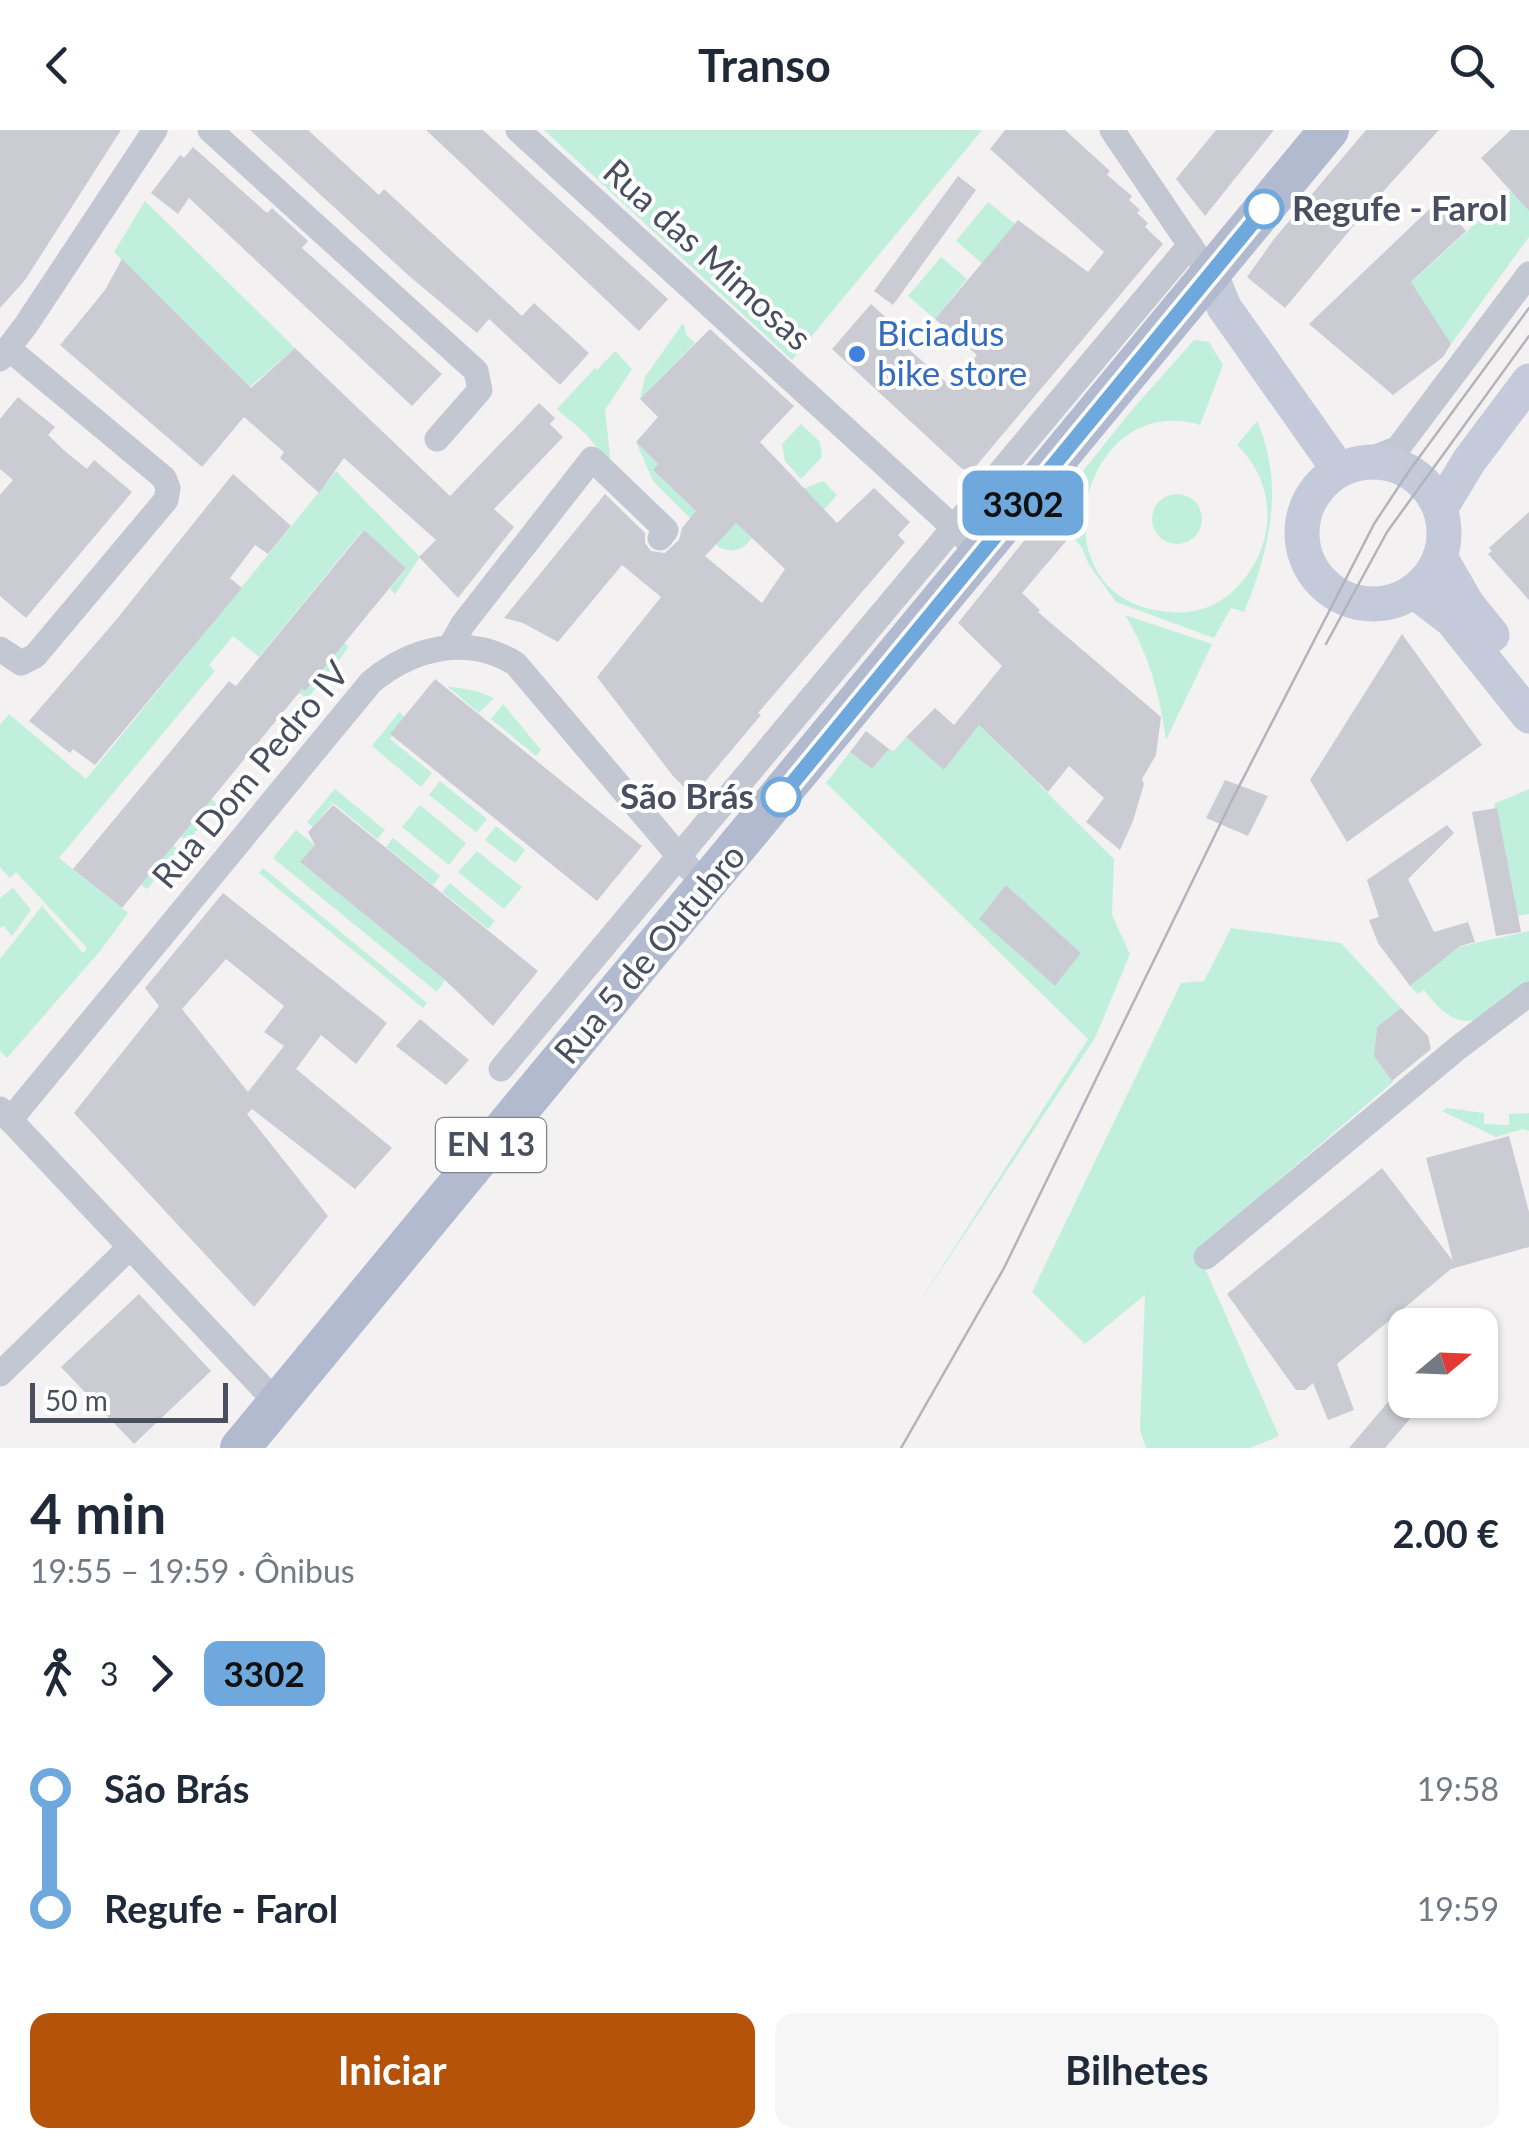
<!DOCTYPE html>
<html lang="pt">
<head>
<meta charset="utf-8">
<style>
	body { margin:0; font-family:Lato,sans-serif; background:#f6f6f7; color:#1f2937; height:100vh; display:flex; flex-direction:column; font-size:38px; white-space:nowrap }
	* { box-sizing:border-box; margin:0 }
	p { font-size:32px; color:#747a83 }
	.icon { flex:none; width:55px; height:55px; fill:none; stroke:currentColor; stroke-width:2; stroke-linecap:round; stroke-linejoin:round }
	.map { position:relative; height:1318px; overflow:hidden }
	.side { display:flex; flex-direction:column; background:#fff; flex:1 }
	.side>* { flex:none }
	.badge { padding:0 20px; border-radius:15px; font-size:35px; line-height:65px }
	.needle { width:65px; rotate:71deg }
	.tools { position:absolute; left:1388px; top:1178px; display:grid; gap:20px }
	.tools a { display:grid; place-items:center; width:110px; height:110px; border-radius:20px; background:#fff; box-shadow:0 2px 8px #0004; font-size:50px }
	.scale { position:absolute; left:30px; bottom:25px; width:198px; box-sizing:border-box; padding-left:10px; border:5px solid #494f5f; border-top:0; font-size:28px; line-height:35px; white-space:nowrap; color:#494f5f; -webkit-text-stroke:8px #fff; paint-order:stroke }
	.map>.badge { position:absolute; translate:-50% -50%; box-shadow:0 0 0 5px #fff }
	.legs { display:flex; align-items:center; gap:15px; height:110px; padding:0 30px; font-size:32px }
	.legs p { margin-inline-start:auto }
	.overview { display:flex; align-items:center; justify-content:space-between; height:170px; padding:0 30px }
	h1 { font-size:55px; font-weight:700; line-height:75px }
	.primary-button { display:flex; gap:20px; margin-top:auto; padding:20px 30px }
	.primary-button a { flex:1; height:115px; border-radius:20px; background:#b45309; color:#fff; font-size:40px; font-weight:700; line-height:115px; text-align:center }
	.primary-button a+a { background:#f6f6f7; color:#1f2937 }
	ul { padding:0 30px; list-style:none }
	li { display:flex; align-items:center; gap:35px; height:120px; font-size:38px }
	li i { display:grid; place-items:center; width:15px; height:100%; margin:0 12px; background:currentColor }
	li i::after { content:''; width:25px; height:25px; margin:-12px; border:8px solid; border-radius:50%; background:#fff }
	li p { margin-inline-start:auto }
	li:first-child i { background:linear-gradient(#0000 50%,currentColor 0) }
	li:last-child i { background:linear-gradient(currentColor 50%,#0000 0) }
	header { display:flex; justify-content:space-between; align-items:center; height:130px; padding:0 30px; background:#fff; font-size:45px; font-weight:700 }
	.map>svg:first-child { display:block }
</style>
</head>
<body>
<header><svg class="icon" aria-label="back" viewBox="0 0 24 24"><path d="M15 5l-7 7 7 7"/></svg>Transo<svg class="icon" aria-label="search" viewBox="0 0 24 24"><circle cx="10" cy="10" r="6"/><path d="M15 15l6 6"/></svg></header>
<div class="map">
<svg width="1529" height="1318" viewBox="0 0 1529 1318">
	<rect width="100%" height="100%" fill="#f3f1f1"/>
	<g fill="#c0f0dd" fill-rule="evenodd">
		<path d="M 544,0 L 982,0 L 792,230 Z"/>
		<path d="M 1511,61 L 1529,81 L 1529,107 L 1451,214 L 1393,169 Z"/>
		<path d="M 145,71 L 295,218 L 250,257 L 114,122 Z"/>
		<path d="M 988,72 L 1015,94 L 983,134 L 956,111 Z"/>
		<path d="M 941,127 L 967,149 L 935,189 L 908,166 Z"/>
		<path d="M 683,193 L 687,206 L 695,213 L 640,269 L 645,247 Z"/>
		<path d="M 1194,210 L 1209,212 L 1223,235 L 1200,295 C 1081,259 1033,463 1160,481 C 1186,485 1210,481 1231,463 C 1276,423 1281,357 1237,315 L 1257,291 C 1285,354 1270,420 1244,482 L 1231,478 L 1214,508 L 1116,472 L 1089,435 L 1082,418 L 1051,381 L 1131,281 Z"/>
		<path d="M 615,221 L 632,239 L 605,280 L 611,335 L 586,304 L 557,279 L 595,238 L 597,240 Z"/>
		<path d="M 801,294 L 820,312 L 822,327 L 801,349 L 785,331 L 782,314 Z"/>
		<path d="M 636,312 L 658,334 L 654,341 L 722,406 L 736,393 L 752,408 C 742,420 736,423 720,418 L 653,351 Z"/>
		<path d="M 336,341 L 420,427 L 395,464 L 390,459 L 406,438 L 363,400 L 259,527 L 233,506 L 209,535 L 215,541 L 59,728 L 128,783 L 101,820 L 7,928 L 0,921 L 0,829 L 42,776 L 83,823 L 87,818 L 16,742 L 10,748 L 0,737 L 0,595 L 9,584 L 86,649 Z"/>
		<path d="M 823,351 L 837,365 L 824,380 L 803,359 Z"/>
		<circle cx="1177" cy="389" r="25"/>
		<path d="M 1125,485 L 1212,514 L 1166,610 C 1160,565 1149,524 1125,485 Z"/>
		<path d="M 344,513 L 349,517 L 307,569 L 297,561 L 299,557 L 305,560 Z"/>
		<path d="M 447,556 L 476,561 L 494,568 L 479,583 Z"/>
		<path d="M 503,574 L 541,620 L 536,626 L 491,589 Z"/>
		<path d="M 399,582 L 406,588 L 390,609 L 432,643 L 421,657 L 372,616 Z"/>
		<path d="M 979,595 L 1114,729 L 1112,785 L 1130,824 L 1095,908 L 915,1179 L 1088,909 L 826,653 L 850,622 L 872,639 L 889,619 L 894,621 L 906,607 L 944,640 ZM 1007,756 L 1081,823 L 1055,856 L 980,789 Z"/>
		<path d="M 440,651 L 487,689 L 476,702 L 429,665 Z"/>
		<path d="M 335,659 L 385,700 L 377,709 L 333,673 L 313,697 L 307,692 Z"/>
		<path d="M 1529,659 L 1529,784 L 1509,787 L 1514,766 L 1494,674 Z"/>
		<path d="M 211,669 L 218,675 L 187,712 L 181,706 Z"/>
		<path d="M 420,675 L 466,713 L 449,735 L 402,697 Z"/>
		<path d="M 496,696 L 525,720 L 515,733 L 485,710 Z"/>
		<path d="M 296,700 L 315,715 L 301,733 L 445,850 L 437,862 L 273,728 Z"/>
		<path d="M 393,708 L 440,746 L 433,755 L 386,717 Z"/>
		<path d="M 173,715 L 180,720 L 147,759 L 141,755 Z"/>
		<path d="M 477,721 L 522,757 L 504,779 L 458,742 Z"/>
		<path d="M 263,738 L 427,873 L 423,878 L 259,743 Z"/>
		<path d="M 450,753 L 495,791 L 488,799 L 442,762 Z"/>
		<path d="M 13,758 L 31,780 L 12,806 L 4,796 L 0,798 L 0,768 Z"/>
		<path d="M 1231,798 L 1341,813 L 1401,878 L 1377,897 L 1374,926 L 1393,952 L 1197,1120 L 1279,1306 L 1250,1318 L 1146,1318 L 1140,1300 L 1145,1165 L 1085,1214 L 1032,1162 L 1181,853 L 1204,851 Z"/>
		<path d="M 1529,801 L 1529,856 C 1483,887 1465,914 1424,860 L 1418,864 L 1410,856 L 1458,817 Z"/>
		<path d="M 1447,978 L 1484,983 L 1484,994 L 1509,995 L 1509,984 L 1529,983 L 1529,1001 L 1523,999 L 1496,1007 L 1442,981 Z"/>
	</g>
	<g fill="#cbccd3" fill-rule="evenodd">
		<path d="M 0,0 L 121,0 L 25,150 L 0,178 Z"/>
		<path d="M 250,0 L 308,0 L 379,65 L 384,59 L 522,186 L 534,173 L 589,223 L 560,255 L 489,189 L 477,203 L 408,145 Z"/>
		<path d="M 426,0 L 483,0 L 668,169 L 639,201 Z"/>
		<path d="M 1005,0 L 1065,0 L 1110,41 L 1107,45 L 1132,66 L 1129,70 L 1140,80 L 1137,83 L 1148,93 L 1145,97 L 1163,114 L 971,342 L 961,338 L 832,219 L 871,174 L 899,199 L 893,205 L 951,257 L 977,225 L 935,189 L 1018,90 L 1088,142 L 1104,122 L 990,19 Z"/>
		<path d="M 1216,0 L 1274,0 L 1205,86 L 1176,49 Z"/>
		<path d="M 1366,0 L 1439,0 L 1370,76 L 1285,178 L 1247,147 L 1274,109 Z"/>
		<path d="M 1511,0 L 1529,0 L 1529,81 L 1481,28 Z"/>
		<path d="M 193,17 L 267,83 L 272,78 L 308,111 L 302,118 L 442,244 L 412,276 L 189,68 L 178,84 L 151,63 L 180,25 L 184,28 Z"/>
		<path d="M 958,46 L 976,60 L 893,175 L 874,161 Z"/>
		<path d="M 1439,70 L 1466,101 L 1411,152 L 1451,214 L 1443,227 L 1393,265 L 1309,194 Z"/>
		<path d="M 122,129 L 251,258 L 295,218 L 450,366 L 539,273 L 555,288 L 550,294 L 563,307 L 494,379 L 514,397 L 458,468 L 419,427 L 436,410 L 344,328 L 319,363 L 280,328 L 284,322 L 244,287 L 202,337 L 60,215 L 105,160 Z"/>
		<path d="M 710,199 L 794,276 L 760,312 L 837,393 L 874,358 L 910,392 L 898,405 L 905,412 L 758,583 L 761,585 L 693,666 L 673,646 L 597,547 L 661,467 L 622,435 L 558,512 L 523,493 L 504,488 L 605,364 L 645,403 L 645,413 L 651,421 L 665,423 L 679,410 L 682,398 L 696,381 L 653,340 L 658,334 L 636,312 L 658,287 L 640,269 ZM 736,393 L 785,439 L 762,473 L 705,426 Z"/>
		<path d="M 18,267 L 55,297 L 48,305 L 67,323 L 87,339 L 94,330 L 132,362 L 26,488 L 0,466 L 0,365 L 13,350 L 0,339 L 0,289 Z"/>
		<path d="M 233,344 L 291,396 L 268,424 L 255,415 L 230,448 L 242,458 L 95,635 L 73,619 L 70,623 L 29,591 L 116,490 Z"/>
		<path d="M 1529,382 L 1529,470 L 1488,424 L 1492,421 L 1489,418 Z"/>
		<path d="M 1043,387 L 1067,410 L 1022,463 L 1040,480 L 1038,482 L 1161,587 L 1156,625 L 1142,649 L 1144,654 L 1133,691 L 1120,720 L 1086,692 L 1104,668 L 1069,636 L 1048,662 L 979,595 L 944,640 L 906,607 L 935,578 L 954,595 L 1002,536 L 958,493 Z"/>
		<path d="M 364,400 L 406,438 L 305,561 L 302,559 L 122,778 L 73,739 L 229,551 L 236,556 Z"/>
		<path d="M 1402,504 L 1482,615 L 1347,712 L 1310,650 Z"/>
		<path d="M 435,549 L 642,716 L 597,771 L 390,604 Z"/>
		<path d="M 866,601 L 889,619 L 872,639 L 850,622 Z"/>
		<path d="M 1225,650 L 1268,666 L 1248,706 L 1206,688 Z"/>
		<path d="M 333,675 L 538,841 L 493,896 L 445,850 L 300,732 L 315,715 L 308,702 Z"/>
		<path d="M 1497,678 L 1521,802 L 1496,806 L 1472,682 Z"/>
		<path d="M 1447,695 L 1454,703 L 1408,749 L 1434,802 L 1468,792 L 1475,812 L 1460,816 L 1410,856 L 1378,813 L 1369,790 L 1379,787 L 1367,750 Z"/>
		<path d="M 1006,755 L 1081,823 L 1055,856 L 979,789 Z"/>
		<path d="M 223,763 L 387,893 L 356,934 L 321,905 L 296,939 L 392,1018 L 355,1059 L 252,979 L 247,984 L 328,1086 L 254,1177 L 74,983 L 159,876 L 145,858 ZM 226,829 L 284,876 L 264,902 L 284,916 L 248,962 L 182,879 Z"/>
		<path d="M 1401,878 L 1428,906 L 1431,919 L 1392,951 L 1374,926 L 1377,897 Z"/>
		<path d="M 420,889 L 469,930 L 446,955 L 396,916 Z"/>
		<path d="M 1509,1006 L 1529,1082 L 1529,1117 L 1451,1139 L 1337,1234 L 1354,1280 L 1328,1290 L 1313,1253 L 1305,1260 L 1296,1260 L 1227,1164 L 1382,1038 L 1453,1131 L 1426,1028 Z"/>
		<path d="M 139,1164 L 211,1241 L 134,1314 L 61,1237 Z"/>
		<path d="M 1405,1252 L 1405,1270 L 1426,1270 L 1385,1318 L 1349,1318 Z"/>
	</g>
	<g fill="none" stroke-linecap="round" stroke-linejoin="round">
		<g stroke="#c2c7d2" stroke-width="25">
			<path d="M 210,0 L 476,241 L 480,260 L 437,309"/>
			<path d="M 518,0 L 965,408"/>
			<path d="M 1112,0 L 1198,127"/>
			<path d="M 0,229 L 26,195 L 155,0"/>
			<path d="M 1366,331 L 1398,318 L 1529,144"/>
			<path d="M 450,517 L 463,494 L 592,329 L 666,400 L 660,408"/>
			<path d="M 0,519 L 21,533 L 35,526 L 166,370 L 168,358 L 164,348 L 9,219"/>
			<path d="M 501,939 L 1190,115"/>
			<path d="M 0,979 L 277,1273"/>
			<path d="M 10,990 L 371,552 C 413,517 469,504 516,534 L 689,738"/>
			<path d="M 1206,1127 L 1459,917 L 1529,864"/>
			<path d="M 0,1244 L 129,1118"/>
		</g>
		<g stroke="#c4cad9" stroke-width="35">
			<path d="M 1210,143 L 1224,177 L 1339,340"/>
			<circle cx="1373" cy="403" r="71"/>
			<path d="M 1440,379 L 1469,331 L 1529,251"/>
			<path d="M 1440,427 L 1467,474 L 1492,505"/>
			<path d="M 1414,461 L 1452,490 L 1529,586"/>
		</g>
		<path stroke="#b1bacf" stroke-width="40" d="M 240,1318 L 1329,0"/>
		<g stroke="#b3b4bb" stroke-width="2.5">
			<path d="M 1326,514 L 1387,402 L 1529,206"/>
			<path d="M 901,1318 L 1004,1138 L 1231,672 L 1374,394 L 1409,341 L 1529,178"/>
		</g>
	</g>
	<g fill="none" stroke-linecap="round" stroke-linejoin="round">
		<g stroke="#fff" stroke-width="22">
			<path id="line-1" d="M 781,667 L 1264,79"/>
		</g>
		<use href="#line-1" stroke="#6fa8dc" stroke-width="15"/>
	</g>
	<g fill="#fff" stroke="#6fa8dc" stroke-width="5">
		<circle cx="1264" cy="79" r="18"/>
		<circle cx="781" cy="667" r="18"/>
	</g>
	<circle fill="#3f7fe0" stroke="#fff" stroke-width="4" cx="857" cy="224" r="10"/>
	<g text-anchor="middle" stroke-width="8" stroke-linejoin="round" paint-order="stroke">
		<rect fill="#fff" stroke="#80848f" stroke-width="2.5" x="436" y="988" width="110" height="54" rx="8"/>
		<g font-size="32" font-weight="bold" fill="#494f5f">
			<text x="491" y="1026">EN 13</text>
		</g>
		<g font-size="35" font-weight="bold" fill="#494f5f" stroke="#fff" text-anchor="start">
			<text x="1292" y="91">Regufe - Farol</text>
			<text x="754" y="679" text-anchor="end">São Brás</text>
		</g>
		<g font-size="35" fill="#494f5f" stroke="#fff">
			<text transform="translate(707 125) rotate(42)" y="12">Rua das Mimosas</text>
			<text transform="translate(251 645) rotate(-50)" y="12">Rua Dom Pedro IV</text>
			<text transform="translate(650 824) rotate(-50)" y="12">Rua 5 de Outubro</text>
		</g>
		<g font-size="35" fill="#366cbe" stroke="#fff" text-anchor="start">
			<text x="877" y="216">Biciadus<tspan x="877" dy="40">bike store</tspan></text>
		</g>
	</g>
</svg>
<div class="tools">
<a><svg class="needle" viewBox="-14 -14 28 28"><path d="M0-13l5 13h-10z" fill="#e53935"/><path d="M0 13l5-13h-10z" fill="#747a83"/></svg></a>
</div>
<div class="scale">50 m</div>
<b class="badge" style="left:1023px;top:373px;background:#6fa8dc;color:#111">3302</b>
</div>
<section class="side">
<div class="overview"><div><h1>4 min</h1><p>19:55 – 19:59 · Ônibus</p></div><b>2.00 €</b></div>
<div class="legs"><svg class="icon" aria-label="walk" viewBox="0 0 24 24"><circle cx="13" cy="4" r="2"/><path d="M13 8l-2 6 4 7M11 14l-3 7M7 12l3-4h3l4 4"/></svg>3<svg class="icon" aria-label="forward" viewBox="0 0 24 24"><path d="M9 5l7 7-7 7"/></svg><b class="badge" style="background:#6fa8dc;color:#111">3302</b></div>
<ul>
<li><i style="color:#6fa8dc"></i><b>São Brás</b><p>19:58</p></li>
<li><i style="color:#6fa8dc"></i><b>Regufe - Farol</b><p>19:59</p></li>
</ul>
<div class="primary-button"><a>Iniciar</a><a>Bilhetes</a></div>
</section>
</body>
</html>
